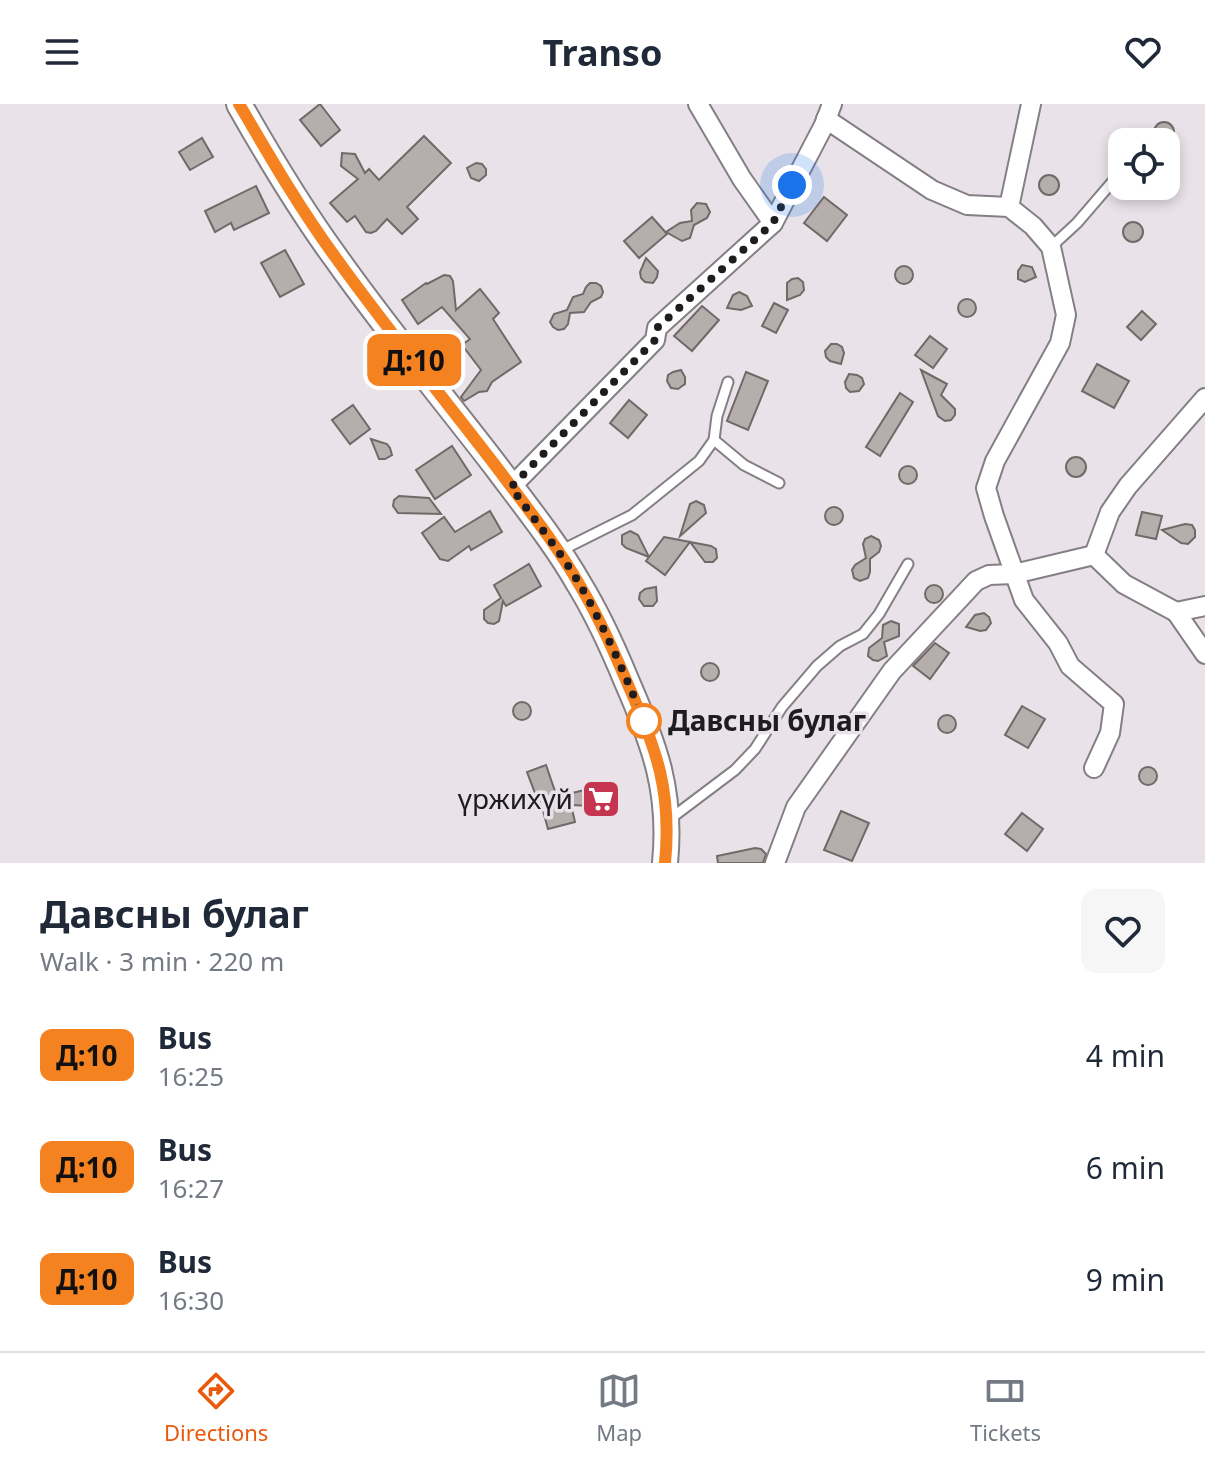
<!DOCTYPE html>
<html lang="en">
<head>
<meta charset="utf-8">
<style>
	body { margin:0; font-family:"Noto Sans",sans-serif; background:#f6f6f7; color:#1f2937; height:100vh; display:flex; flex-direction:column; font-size:30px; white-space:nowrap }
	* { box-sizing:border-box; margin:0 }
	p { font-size:26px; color:#747a83 }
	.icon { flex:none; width:44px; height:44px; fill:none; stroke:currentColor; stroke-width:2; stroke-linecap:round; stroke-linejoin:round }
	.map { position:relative; height:759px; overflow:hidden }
	.sheet { display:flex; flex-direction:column; background:#fff; flex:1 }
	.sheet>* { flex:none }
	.badge { padding:0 16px; border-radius:12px; font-size:28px; line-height:52px }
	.tools { position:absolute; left:1108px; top:24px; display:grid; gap:16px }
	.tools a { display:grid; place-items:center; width:72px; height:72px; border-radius:16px; background:#fff; box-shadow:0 4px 12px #0003; font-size:40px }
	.you { position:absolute; width:40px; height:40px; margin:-20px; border:6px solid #fff; border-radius:50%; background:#1a73e8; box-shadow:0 0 0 12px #1a73e833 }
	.map>.badge { position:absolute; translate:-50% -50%; box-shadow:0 0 0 4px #fff }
	.round { display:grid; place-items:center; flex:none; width:84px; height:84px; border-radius:16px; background:#f6f6f7 }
	.headline { display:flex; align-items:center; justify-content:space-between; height:136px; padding:0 40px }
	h1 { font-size:38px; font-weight:700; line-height:60px }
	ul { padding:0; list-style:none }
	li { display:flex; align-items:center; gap:24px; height:112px; padding:0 40px }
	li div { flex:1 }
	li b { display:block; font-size:30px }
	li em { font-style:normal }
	li .badge { min-width:88px; font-weight:700; text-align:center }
	header { display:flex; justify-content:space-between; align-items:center; height:104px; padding:0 40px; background:#fff; font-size:36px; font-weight:700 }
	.menu { display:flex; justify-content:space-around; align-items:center; height:112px; border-top:2px solid #e0e1e3; background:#fff; font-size:22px; color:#747a83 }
	.menu a { display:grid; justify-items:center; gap:4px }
	.menu .current { color:#ea580c }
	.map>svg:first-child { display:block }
</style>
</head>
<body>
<header><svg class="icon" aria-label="menu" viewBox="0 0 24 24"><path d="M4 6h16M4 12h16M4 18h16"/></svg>Transo<svg class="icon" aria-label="heart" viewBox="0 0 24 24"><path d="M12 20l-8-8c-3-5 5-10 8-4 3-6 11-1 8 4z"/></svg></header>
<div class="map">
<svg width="1205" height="759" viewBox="0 0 1205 759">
	<rect width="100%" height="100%" fill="#e9e3e9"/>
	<g fill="#b6aeac" stroke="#716967" stroke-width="2">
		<path d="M 320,0 L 340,26 L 321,42 L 300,16 Z"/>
		<circle cx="1164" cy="28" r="10"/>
		<path d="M 424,32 L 451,59 L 407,103 L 418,115 L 402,130 L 387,115 L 376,127 L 371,129 L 366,128 L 355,112 L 347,118 L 330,99 L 358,75 L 341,62 L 342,49 L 355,50 L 365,69 L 369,65 L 379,76 Z"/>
		<path d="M 202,34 L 213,53 L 190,66 L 179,48 Z"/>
		<path d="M 476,59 L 482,60 L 486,65 L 486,71 L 479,77 L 471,74 L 467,64 Z"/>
		<circle cx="1049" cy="81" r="10"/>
		<path d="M 256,82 L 269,109 L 234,126 L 231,119 L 215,128 L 205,107 Z"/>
		<path d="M 824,93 L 847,111 L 827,137 L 804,119 Z"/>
		<path d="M 697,99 L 706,100 L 710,108 L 707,114 L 694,121 L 690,134 L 682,137 L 666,128 L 680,119 L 692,117 L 691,106 Z"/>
		<path d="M 652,113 L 667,130 L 639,154 L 624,137 Z"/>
		<circle cx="1133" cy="128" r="10"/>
		<path d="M 285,146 L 304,180 L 280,193 L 261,159 Z"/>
		<path d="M 646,154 L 658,167 L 657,173 L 653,179 L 645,178 L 641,174 L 640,168 Z"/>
		<path d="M 1022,161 L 1032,163 L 1036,173 L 1025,178 L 1018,175 L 1018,167 Z"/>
		<circle cx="904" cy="171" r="9"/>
		<path d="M 444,171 L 450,172 L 453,177 L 456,206 L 480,185 L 499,209 L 493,215 L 521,258 L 492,278 L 487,287 L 479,288 L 464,297 L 461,293 L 481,266 L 462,241 L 470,235 L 442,203 L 418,220 L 402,196 L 426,179 L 427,180 Z"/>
		<path d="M 798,174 L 803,178 L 804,186 L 800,191 L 787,196 L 787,179 L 792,175 Z"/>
		<path d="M 590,179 L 596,179 L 601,182 L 603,188 L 601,193 L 591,198 L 584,208 L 570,209 L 568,220 L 564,225 L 558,226 L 553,223 L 550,218 L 554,210 L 567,206 L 573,193 L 583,190 L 586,183 Z"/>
		<path d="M 739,188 L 747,192 L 752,202 L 741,206 L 727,204 L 733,191 Z"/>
		<circle cx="967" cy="204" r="9"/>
		<path d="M 774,199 L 788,206 L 776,229 L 762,222 Z"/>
		<path d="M 702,202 L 719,216 L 692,247 L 674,232 Z"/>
		<path d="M 1142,207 L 1156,220 L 1141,236 L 1127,223 Z"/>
		<path d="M 930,232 L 947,245 L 933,264 L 915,251 Z"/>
		<path d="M 831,240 L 837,240 L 842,243 L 844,249 L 841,260 L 830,257 L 826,253 L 825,247 Z"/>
		<path d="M 1097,260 L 1129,277 L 1114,304 L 1082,287 Z"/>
		<path d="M 681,266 L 685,273 L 685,280 L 678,285 L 671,284 L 667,277 L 668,271 L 673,268 Z"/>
		<path d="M 921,266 L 947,280 L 941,291 L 955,305 L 955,311 L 951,316 L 945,317 L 938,312 Z"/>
		<path d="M 746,268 L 768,277 L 748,326 L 727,317 Z"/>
		<path d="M 849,270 L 857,271 L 862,274 L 864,280 L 859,287 L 850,288 L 846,284 L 845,278 Z"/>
		<path d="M 900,289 L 913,298 L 880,352 L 866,343 Z"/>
		<path d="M 629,296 L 647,311 L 628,334 L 610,319 Z"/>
		<path d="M 353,301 L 370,325 L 350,340 L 332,316 Z"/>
		<path d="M 371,335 L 387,340 L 390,344 L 392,351 L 385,355 L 379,355 Z"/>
		<path d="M 452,342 L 471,371 L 435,395 L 416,366 Z"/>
		<circle cx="1076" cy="363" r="10"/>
		<circle cx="908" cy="371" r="9"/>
		<path d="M 399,392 L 429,394 L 441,410 L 398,409 L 393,402 L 394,396 Z"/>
		<path d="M 696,397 L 704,401 L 706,409 L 680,432 L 690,400 Z"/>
		<circle cx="834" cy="412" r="9"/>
		<path d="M 490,407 L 502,428 L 471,446 L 469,442 L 448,457 L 440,455 L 422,429 L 444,413 L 455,428 Z"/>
		<path d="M 1142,408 L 1162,412 L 1156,435 L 1136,431 Z"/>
		<path d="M 1185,420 L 1192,421 L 1195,426 L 1195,433 L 1188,440 L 1181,439 L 1162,426 Z"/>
		<path d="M 630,427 L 638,431 L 649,453 L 626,444 L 622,440 L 622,431 Z"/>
		<path d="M 871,432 L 879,436 L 881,442 L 879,448 L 870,455 L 870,468 L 868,474 L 860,477 L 854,474 L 852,466 L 855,461 L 866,454 L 863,440 L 865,435 Z"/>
		<path d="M 664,433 L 711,442 L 716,445 L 717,454 L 713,458 L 705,458 L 690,438 L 665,471 L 646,457 Z"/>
		<path d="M 529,460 L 541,482 L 506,502 L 503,497 L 499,517 L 494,520 L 488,519 L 484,515 L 484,506 L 501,494 L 494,481 Z"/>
		<circle cx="934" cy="490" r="9"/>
		<path d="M 656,483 L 657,497 L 653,502 L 644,502 L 639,495 L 640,489 L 645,485 Z"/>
		<path d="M 984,509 L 989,513 L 991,519 L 986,526 L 980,527 L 966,523 L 975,511 Z"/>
		<path d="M 891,517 L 899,520 L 899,532 L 884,538 L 887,552 L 878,557 L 873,556 L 868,552 L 869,544 L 882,534 L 883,521 Z"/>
		<path d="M 935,539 L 949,549 L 930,575 L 913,562 Z"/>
		<circle cx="710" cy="568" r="9"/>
		<circle cx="522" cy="607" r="9"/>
		<path d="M 1022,602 L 1045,615 L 1028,644 L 1005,631 Z"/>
		<circle cx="947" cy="620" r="9"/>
		<path d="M 546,661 L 557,693 L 588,685 L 588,680 L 614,681 L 612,703 L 571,701 L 575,718 L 548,725 L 540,696 L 538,697 L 527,668 Z"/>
		<circle cx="1148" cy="672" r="9"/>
		<path d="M 841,707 L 869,719 L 852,757 L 824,746 Z"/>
		<path d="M 1022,709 L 1043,725 L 1027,747 L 1005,730 Z"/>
		<path d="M 755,744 L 761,745 L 766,750 L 763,759 L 718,759 L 717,752 Z"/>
	</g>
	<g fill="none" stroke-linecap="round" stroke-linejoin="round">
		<g stroke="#847f84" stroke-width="13">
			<g id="lane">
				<path d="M 1166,81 L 1171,83"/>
				<path d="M 1051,143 L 1077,119 L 1120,69 L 1122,70"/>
				<path d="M 714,336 L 744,361 L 779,379"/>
				<path d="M 562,446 L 632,411 L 699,357 L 714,336 L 717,312 L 728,278"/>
				<path d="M 670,715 L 735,666 L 755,645 L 782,603 L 817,562 L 840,542 L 863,530 L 879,510 L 908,460"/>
			</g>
		</g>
		<g stroke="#847f84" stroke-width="22">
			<g id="street">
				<path d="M 826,15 L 932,86 L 967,101 L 1009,103 L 1033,122 L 1051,143 L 1066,211 L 1060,239 L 995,357 L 986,384 L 994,412 L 1024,496 L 1058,539 L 1070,562 L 1114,600 L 1110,629 L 1094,664"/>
				<path d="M 1009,103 L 1031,0"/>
				<path d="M 773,119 L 824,21 L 832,0"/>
				<path d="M 511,383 L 655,236 L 657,224 L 773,119 L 742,75 L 698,0"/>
				<path d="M 1094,451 L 1110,408 L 1128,382 L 1205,294"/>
				<path d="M 1094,451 L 1124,480 L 1176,508 L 1205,502"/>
				<path d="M 1176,508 L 1205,550"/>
				<path d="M 775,759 L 796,703 L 892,567 L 976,477 L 989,471 L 1014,470 L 1094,451"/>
			</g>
		</g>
		<g stroke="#847f84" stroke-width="28">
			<path id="secondary" d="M 239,0 C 269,53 300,105 336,154 C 386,225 442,292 495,361 C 524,400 555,438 579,480 C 598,511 613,544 627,578 C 655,642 672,688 665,759"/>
		</g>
		<use href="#lane" stroke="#fff" stroke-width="9"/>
		<use href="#street" stroke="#fff" stroke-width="18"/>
		<use href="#secondary" stroke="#fff" stroke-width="24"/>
	</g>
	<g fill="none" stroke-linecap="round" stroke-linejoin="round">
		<g stroke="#fff" stroke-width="18">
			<path id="line" d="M 239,0 C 270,53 300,105 336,154 C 387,225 442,292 495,361 C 524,400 555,438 579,480 C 599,513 614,548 629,583 C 657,646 672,689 665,759"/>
		</g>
		<use href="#line" stroke="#f58220" stroke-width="12"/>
		<path stroke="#1e1c1e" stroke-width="8" stroke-dasharray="0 14.4" d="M 644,617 C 627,575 604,522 579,479 C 559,446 534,415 511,383 L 655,236 L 657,224 L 773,119 L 792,81"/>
	</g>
	<defs>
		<g id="supermarket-square" transform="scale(2)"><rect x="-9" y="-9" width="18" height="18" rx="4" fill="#c5354f" stroke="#e9e3e9"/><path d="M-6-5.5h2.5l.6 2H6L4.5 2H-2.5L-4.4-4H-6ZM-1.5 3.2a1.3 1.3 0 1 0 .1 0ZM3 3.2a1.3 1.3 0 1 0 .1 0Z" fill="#fff"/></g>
	</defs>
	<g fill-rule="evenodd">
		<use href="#supermarket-square" x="601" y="695"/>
	</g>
	<circle fill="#fff" stroke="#f58220" stroke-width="4" cx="644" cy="617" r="16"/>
	<g text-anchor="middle" stroke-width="7" stroke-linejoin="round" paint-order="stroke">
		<g font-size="28" font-weight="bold" fill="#1e1c1e" stroke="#e9e3e9" text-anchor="start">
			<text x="668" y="627">Давсны булаг</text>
		</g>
		<g font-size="28" fill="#1e1c1e" stroke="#e9e3e9" text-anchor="end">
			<text x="573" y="705">үржихүй</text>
		</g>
	</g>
</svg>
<div class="tools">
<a><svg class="icon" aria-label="locate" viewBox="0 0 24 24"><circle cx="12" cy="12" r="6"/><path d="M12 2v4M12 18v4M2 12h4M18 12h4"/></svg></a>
</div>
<div class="you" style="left:792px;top:81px"></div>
<b class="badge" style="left:414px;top:256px;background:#f58220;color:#111">Д:10</b>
</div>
<section class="sheet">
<div class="headline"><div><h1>Давсны булаг</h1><p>Walk · 3 min · 220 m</p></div><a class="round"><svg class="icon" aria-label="heart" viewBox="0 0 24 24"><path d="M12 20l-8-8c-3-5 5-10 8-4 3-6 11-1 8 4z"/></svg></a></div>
<ul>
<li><span class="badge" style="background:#f58220;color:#111">Д:10</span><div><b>Bus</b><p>16:25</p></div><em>4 min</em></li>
<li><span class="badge" style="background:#f58220;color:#111">Д:10</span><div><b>Bus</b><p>16:27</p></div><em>6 min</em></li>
<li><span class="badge" style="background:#f58220;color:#111">Д:10</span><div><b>Bus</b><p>16:30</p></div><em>9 min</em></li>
</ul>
</section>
<nav class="menu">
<a class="current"><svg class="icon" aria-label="directions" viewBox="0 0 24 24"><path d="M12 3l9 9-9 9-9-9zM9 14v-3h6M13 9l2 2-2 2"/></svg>Directions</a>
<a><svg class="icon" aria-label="map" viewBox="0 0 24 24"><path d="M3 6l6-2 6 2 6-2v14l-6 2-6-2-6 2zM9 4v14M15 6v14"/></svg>Map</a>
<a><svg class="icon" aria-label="tickets" viewBox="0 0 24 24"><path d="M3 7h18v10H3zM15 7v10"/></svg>Tickets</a>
</nav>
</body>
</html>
